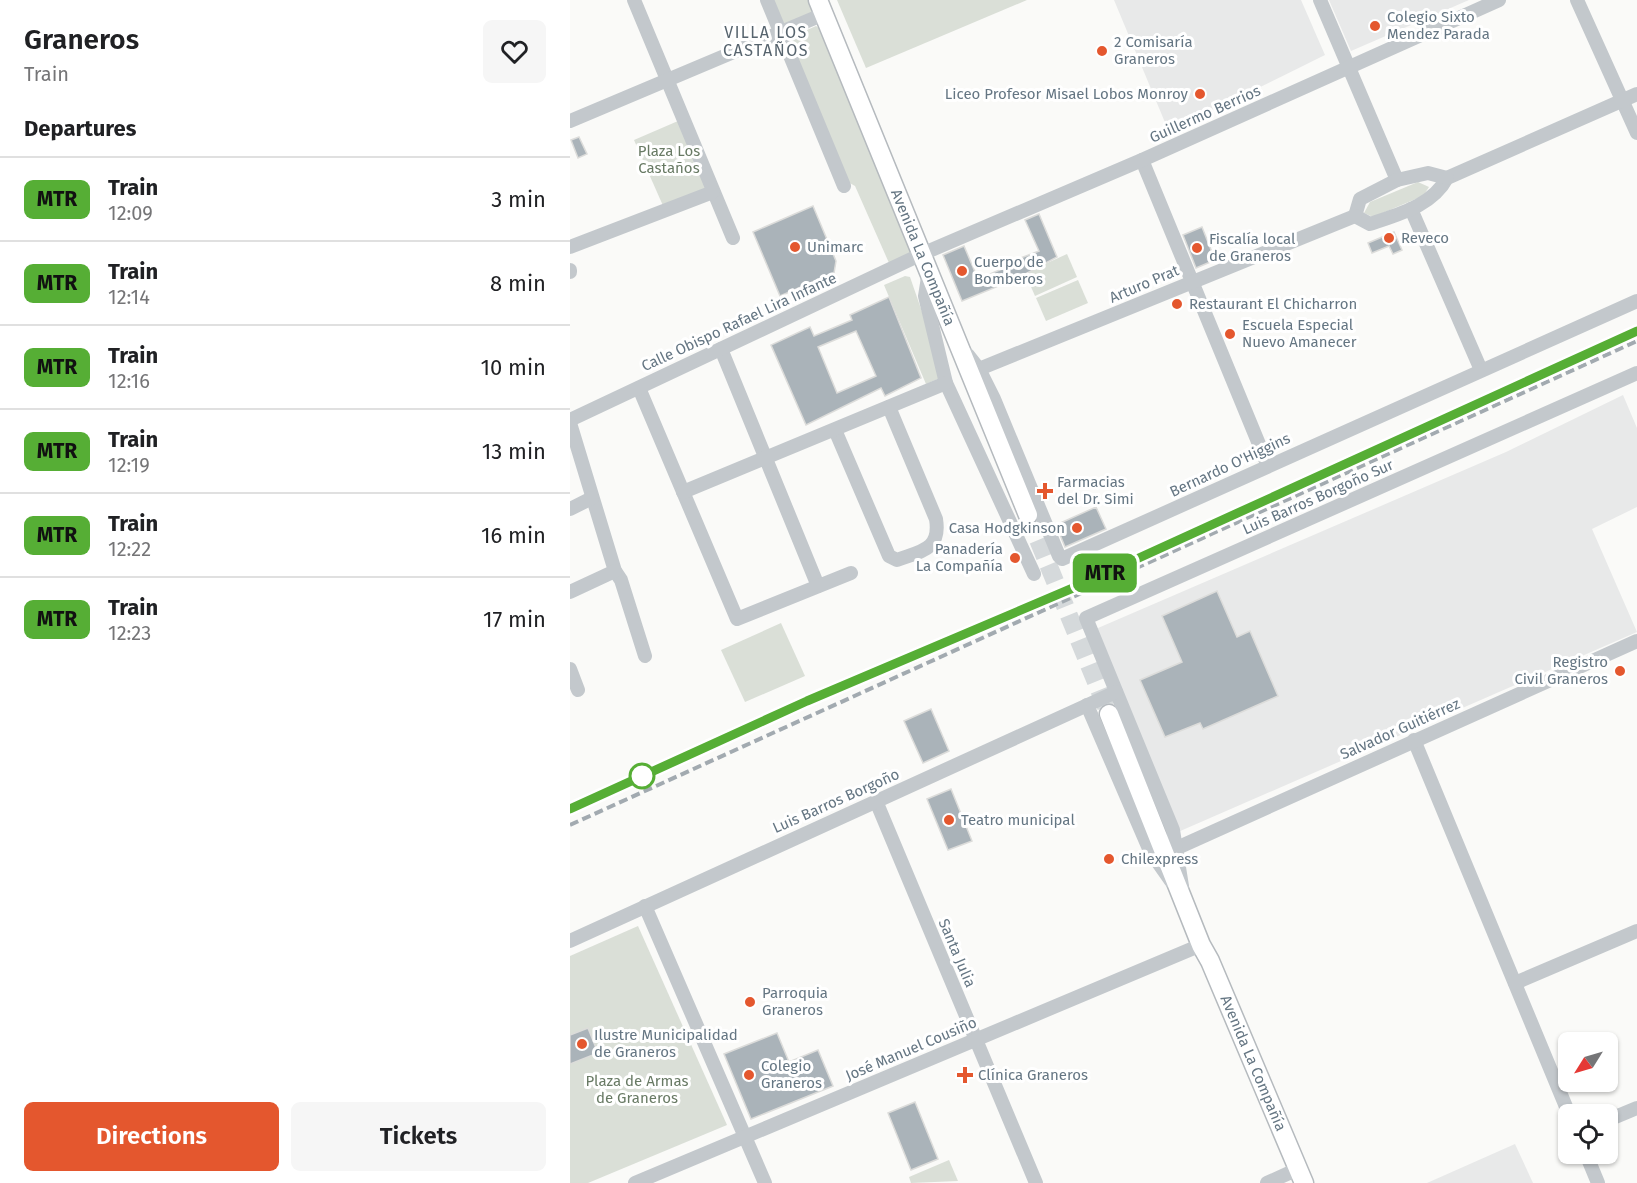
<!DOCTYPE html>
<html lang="en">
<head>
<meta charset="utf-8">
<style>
	body { margin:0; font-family:"Fira Sans",sans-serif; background:#f6f6f6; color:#202124; height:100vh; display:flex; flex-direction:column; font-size:22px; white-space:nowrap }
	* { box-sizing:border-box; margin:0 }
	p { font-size:20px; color:#757577 }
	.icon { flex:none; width:33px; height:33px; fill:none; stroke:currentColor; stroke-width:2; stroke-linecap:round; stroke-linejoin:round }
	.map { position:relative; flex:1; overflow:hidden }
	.side { display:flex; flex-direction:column; background:#fff; width:570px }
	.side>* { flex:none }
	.badge { padding:0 12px; border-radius:9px; font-size:21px; line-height:39px }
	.needle { width:39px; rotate:233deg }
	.controls { position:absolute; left:988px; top:1032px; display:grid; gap:12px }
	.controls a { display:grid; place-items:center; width:60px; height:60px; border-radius:9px; background:#fff; box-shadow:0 2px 4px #0004; font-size:30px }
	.map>.badge { position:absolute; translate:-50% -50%; box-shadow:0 0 0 3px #fff }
	h2 { padding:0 24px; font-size:22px; line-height:54px }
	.round { display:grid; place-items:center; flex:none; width:63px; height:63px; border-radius:9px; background:#f6f6f6 }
	.headline { display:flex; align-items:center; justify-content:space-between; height:102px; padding:0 24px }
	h1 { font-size:28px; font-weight:600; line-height:45px }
	.cta { display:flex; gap:12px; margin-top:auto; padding:12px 24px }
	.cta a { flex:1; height:69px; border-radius:9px; background:#e4572e; color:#fff; font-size:24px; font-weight:600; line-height:69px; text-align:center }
	.cta a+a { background:#f6f6f6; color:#202124 }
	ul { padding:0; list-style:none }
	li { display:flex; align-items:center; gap:18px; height:84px; padding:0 24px; border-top:2px solid #e0e0e0 }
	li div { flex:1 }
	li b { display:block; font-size:22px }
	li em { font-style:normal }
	li .badge { min-width:66px; font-weight:700; text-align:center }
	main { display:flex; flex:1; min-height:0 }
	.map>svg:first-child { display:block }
</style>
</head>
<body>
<main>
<section class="side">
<div class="headline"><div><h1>Graneros</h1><p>Train</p></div><a class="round"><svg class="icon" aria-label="heart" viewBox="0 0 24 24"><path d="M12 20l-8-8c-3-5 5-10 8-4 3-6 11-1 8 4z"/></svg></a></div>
<h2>Departures</h2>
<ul>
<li><span class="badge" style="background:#56ae35;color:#111">MTR</span><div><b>Train</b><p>12:09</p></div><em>3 min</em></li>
<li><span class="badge" style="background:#56ae35;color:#111">MTR</span><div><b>Train</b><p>12:14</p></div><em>8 min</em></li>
<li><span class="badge" style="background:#56ae35;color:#111">MTR</span><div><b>Train</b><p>12:16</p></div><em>10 min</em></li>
<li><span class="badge" style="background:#56ae35;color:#111">MTR</span><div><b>Train</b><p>12:19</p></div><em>13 min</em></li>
<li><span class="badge" style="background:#56ae35;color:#111">MTR</span><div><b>Train</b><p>12:22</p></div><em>16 min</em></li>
<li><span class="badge" style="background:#56ae35;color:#111">MTR</span><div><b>Train</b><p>12:23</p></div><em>17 min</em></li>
</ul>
<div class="cta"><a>Directions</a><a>Tickets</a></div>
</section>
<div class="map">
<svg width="1067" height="1183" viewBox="0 0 1067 1183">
	<rect width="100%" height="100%" fill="#fafaf8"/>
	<g fill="#e8e9e9">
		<path d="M 544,0 L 731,0 L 755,55 L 599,132 Z"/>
		<path d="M 759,0 L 899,0 L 781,51 Z"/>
		<path d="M 1053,395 L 1067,428 L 1067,507 L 1022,529 L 1067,632 L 608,832 L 523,635 L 528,628 L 936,452 Z"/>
		<path d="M 945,1144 L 963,1183 L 857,1183 Z"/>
	</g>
	<g fill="#dadfd7">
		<path d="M 201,0 L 243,0 L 245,6 L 240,18 L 213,29 Z"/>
		<path d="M 267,0 L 457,0 L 296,68 Z"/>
		<path d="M 246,26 L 253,31 L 346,251 L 319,263 L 285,186 L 278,182 L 217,39 Z"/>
		<path d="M 108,121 L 138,189 L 94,208 L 64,140 Z"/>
		<path d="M 848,182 L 859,187 L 853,196 L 803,217 L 794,213 L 800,202 Z"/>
		<path d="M 497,254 L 507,277 L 465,296 L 455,273 Z"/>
		<path d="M 335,276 L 340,277 L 358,329 L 370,378 L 356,384 L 314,285 Z"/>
		<path d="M 508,280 L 518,303 L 476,321 L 466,298 Z"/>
		<path d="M 211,623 L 235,676 L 175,702 L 151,650 Z"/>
		<path d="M 68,926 L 157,1125 L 18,1183 L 0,1183 L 0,956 Z"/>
		<path d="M 379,1160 L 388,1181 L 341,1183 L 339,1177 Z"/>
	</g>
	<g fill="#aab3b9" stroke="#dcdcda" stroke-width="1.5" fill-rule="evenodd">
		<path d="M 9,137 L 17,154 L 8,158 L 1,140 Z"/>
		<path d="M 243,206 L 266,261 L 264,273 L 210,296 L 183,232 Z"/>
		<path d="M 469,214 L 487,257 L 448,278 L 392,301 L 373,255 L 394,246 L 408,279 L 449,262 L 448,259 L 469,251 L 455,220 Z"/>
		<path d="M 632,227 L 645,260 L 626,268 L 613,235 Z"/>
		<path d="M 824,232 L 832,250 L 823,254 L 819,246 L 802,253 L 798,243 Z"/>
		<path d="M 319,297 L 351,378 L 315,396 L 311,388 L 236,425 L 201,345 L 240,327 L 244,336 L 282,320 L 280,315 ZM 286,331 L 306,376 L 267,393 L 248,347 Z"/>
		<path d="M 526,507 L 536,529 L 495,547 L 486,525 Z"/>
		<path d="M 647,591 L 667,637 L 680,631 L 708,696 L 633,729 L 630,723 L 595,737 L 570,680 L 612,662 L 592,616 Z"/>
		<path d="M 361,709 L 379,751 L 353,763 L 334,721 Z"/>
		<path d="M 381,789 L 402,841 L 378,850 L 357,799 Z"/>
		<path d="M 18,1028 L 28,1053 L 0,1064 L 0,1035 Z"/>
		<path d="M 207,1033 L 219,1062 L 248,1050 L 263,1086 L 181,1119 L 154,1054 Z"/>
		<path d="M 345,1102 L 368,1159 L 341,1170 L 318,1113 Z"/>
	</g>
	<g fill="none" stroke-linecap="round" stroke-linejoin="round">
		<path stroke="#d5d9db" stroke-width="18" stroke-dasharray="18 9" stroke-linecap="butt" d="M 458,515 L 539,714"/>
		<g stroke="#b5babe" stroke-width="21">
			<g id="major">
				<path id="s1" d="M 248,0 L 458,515"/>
				<path id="s2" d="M 539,714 L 631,945 L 640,961 L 734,1183"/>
			</g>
		</g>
		<g stroke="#c3c8cc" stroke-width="14">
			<path d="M 64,0 L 163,238"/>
			<path d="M 197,0 L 274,186"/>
			<path d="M 750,0 L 827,180"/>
			<path d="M 1007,0 L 1067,133"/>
			<path d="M 0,121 L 254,14"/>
			<path d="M 572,160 L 698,466"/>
			<path d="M 841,209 L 911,370"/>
			<path d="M 785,216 L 800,224 C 829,214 862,206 877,178 L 1067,94"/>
			<path d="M 785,216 L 790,199 L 827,180 L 858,173 L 877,178"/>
			<path d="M 0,247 L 143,192"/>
			<path d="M 0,270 L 0,272"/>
			<path d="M 359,271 L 355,296 L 376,383 L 464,574"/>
			<path d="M 151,349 L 248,586"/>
			<path d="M 398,355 L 409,369 L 424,399 L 489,556 L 492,559 L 1067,301"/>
			<path d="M 409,369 L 785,216"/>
			<path d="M 69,388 L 167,619 L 281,573"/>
			<path d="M 0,420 L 352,254 L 572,160 L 929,0"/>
			<path d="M 0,423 L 45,571 L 51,580 L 75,656"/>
			<path d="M 265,430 L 319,556 L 327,560 C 351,551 371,550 366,519 L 319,407"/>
			<path d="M 113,492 L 376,383"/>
			<path d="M 0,509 L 22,498"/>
			<path d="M 0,592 L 45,571"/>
			<path d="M 0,669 L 8,690"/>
			<path d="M 517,705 L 580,851 L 601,881"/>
			<path d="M 844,740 L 999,1114"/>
			<path d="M 306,801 L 466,1183"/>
			<path d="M 607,848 L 1067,641"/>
			<path d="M 612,886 L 603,830 L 516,618 L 1067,373"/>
			<path d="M 75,906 L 195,1183"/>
			<path d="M 0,941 L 546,692"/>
			<path d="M 945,983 L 1067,931"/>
			<path d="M 1038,1120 L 1067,1108"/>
			<path d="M 1016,1154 L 1028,1183"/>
			<path d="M 65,1183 L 631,945"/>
			<path d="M 697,1183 L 728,1169"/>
		</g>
		<use href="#major" stroke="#fff" stroke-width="18"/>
		<g stroke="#a2aab0" stroke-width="4" stroke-dasharray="9 4.5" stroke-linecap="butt">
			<path d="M 0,809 L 237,701 L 466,604"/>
			<path d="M 0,825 L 1067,341"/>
		</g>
	</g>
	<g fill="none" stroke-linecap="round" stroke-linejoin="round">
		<g stroke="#fff" stroke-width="14">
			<path id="line" d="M 0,809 L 237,701 L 503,588 L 1067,331"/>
		</g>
		<use href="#line" stroke="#56ae35" stroke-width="9"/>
	</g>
	<g fill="#e4572e" stroke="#fff" stroke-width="2">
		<circle cx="805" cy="26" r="6"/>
		<circle cx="532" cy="51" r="6"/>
		<circle cx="630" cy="94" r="6"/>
		<circle cx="819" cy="238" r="6"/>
		<circle cx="225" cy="247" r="6"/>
		<circle cx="627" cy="248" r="6"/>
		<circle cx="392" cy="271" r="6"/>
		<circle cx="607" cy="304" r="6"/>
		<circle cx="660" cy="334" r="6"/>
		<path d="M472 482h6v6h6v6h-6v6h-6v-6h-6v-6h6z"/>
		<circle cx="507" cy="528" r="6"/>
		<circle cx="445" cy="558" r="6"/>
		<circle cx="1050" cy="671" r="6"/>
		<circle cx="379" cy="820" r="6"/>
		<circle cx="539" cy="859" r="6"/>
		<circle cx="180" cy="1002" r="6"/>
		<circle cx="12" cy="1044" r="6"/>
		<circle cx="179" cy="1075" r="6"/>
		<path d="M392 1066h6v6h6v6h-6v6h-6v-6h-6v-6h6z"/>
	</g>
	<circle fill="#fff" stroke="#56ae35" stroke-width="3" cx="72" cy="776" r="12"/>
	<g text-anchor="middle" stroke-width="6" stroke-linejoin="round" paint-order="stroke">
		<g font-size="15" fill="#657683" stroke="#fff" text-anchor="start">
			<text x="817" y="22">Colegio Sixto<tspan x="817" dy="17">Mendez Parada</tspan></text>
			<text x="544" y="47">2 Comisaría<tspan x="544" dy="17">Graneros</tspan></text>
			<text x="618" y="99" text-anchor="end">Liceo Profesor Misael Lobos Monroy</text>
			<text x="831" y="243">Reveco</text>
			<text x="639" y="244">Fiscalía local<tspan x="639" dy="17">de Graneros</tspan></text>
			<text x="237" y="252">Unimarc</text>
			<text x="404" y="267">Cuerpo de<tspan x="404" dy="17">Bomberos</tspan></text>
			<text x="619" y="309">Restaurant El Chicharron</text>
			<text x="672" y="330">Escuela Especial<tspan x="672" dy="17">Nuevo Amanecer</tspan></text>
			<text x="487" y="487">Farmacias<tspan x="487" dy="17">del Dr. Simi</tspan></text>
			<text x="495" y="533" text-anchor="end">Casa Hodgkinson</text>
			<text x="433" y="554" text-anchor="end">Panadería<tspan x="433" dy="17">La Compañía</tspan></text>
			<text x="1038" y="667" text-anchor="end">Registro<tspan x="1038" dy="17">Civil Graneros</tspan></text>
			<text x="391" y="825">Teatro municipal</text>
			<text x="551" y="864">Chilexpress</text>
			<text x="192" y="998">Parroquia<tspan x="192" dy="17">Graneros</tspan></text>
			<text x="24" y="1040">Ilustre Municipalidad<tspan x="24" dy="17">de Graneros</tspan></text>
			<text x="191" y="1071">Colegio<tspan x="191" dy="17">Graneros</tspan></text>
			<text x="408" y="1080">Clínica Graneros</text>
		</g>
		<g font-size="15" fill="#657683" stroke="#fff">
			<text transform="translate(635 114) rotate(-24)" y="5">Guillermo Berrios</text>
			<text dy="5" stroke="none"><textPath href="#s1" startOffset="278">Avenida La Compañía</textPath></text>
			<text transform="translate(574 284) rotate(-23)" y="5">Arturo Prat</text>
			<text transform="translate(169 322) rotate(-25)" y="5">Calle Obispo Rafael Lira Infante</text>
			<text transform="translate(660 465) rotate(-25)" y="5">Bernardo O'Higgins</text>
			<text transform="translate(748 497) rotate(-24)" y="5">Luis Barros Borgoño Sur</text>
			<text transform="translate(830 729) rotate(-24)" y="5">Salvador Guitiérrez</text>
			<text transform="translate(266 801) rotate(-24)" y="5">Luis Barros Borgoño</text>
			<text transform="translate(387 953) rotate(67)" y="5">Santa Julia</text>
			<text transform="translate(341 1049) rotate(-23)" y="5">José Manuel Cousiño</text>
			<text dy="5" stroke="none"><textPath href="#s2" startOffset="378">Avenida La Compañía</textPath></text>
		</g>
		<g font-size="15" fill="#687a64" stroke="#fff">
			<text x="99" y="156">Plaza Los<tspan x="99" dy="17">Castaños</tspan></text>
			<text x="67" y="1086">Plaza de Armas<tspan x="67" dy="17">de Graneros</tspan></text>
		</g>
		<g font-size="16" letter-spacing="1.5" fill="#57646e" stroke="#fff">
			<text x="196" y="38">VILLA LOS<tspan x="196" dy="18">CASTAÑOS</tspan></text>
		</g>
	</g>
</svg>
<div class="controls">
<a><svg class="needle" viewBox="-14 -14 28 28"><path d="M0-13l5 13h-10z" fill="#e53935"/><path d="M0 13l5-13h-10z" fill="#757577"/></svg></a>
<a><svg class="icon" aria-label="locate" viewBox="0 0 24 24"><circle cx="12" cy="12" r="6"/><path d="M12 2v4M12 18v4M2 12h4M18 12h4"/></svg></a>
</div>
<b class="badge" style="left:535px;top:573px;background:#56ae35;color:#111">MTR</b>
</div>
</main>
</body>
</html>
